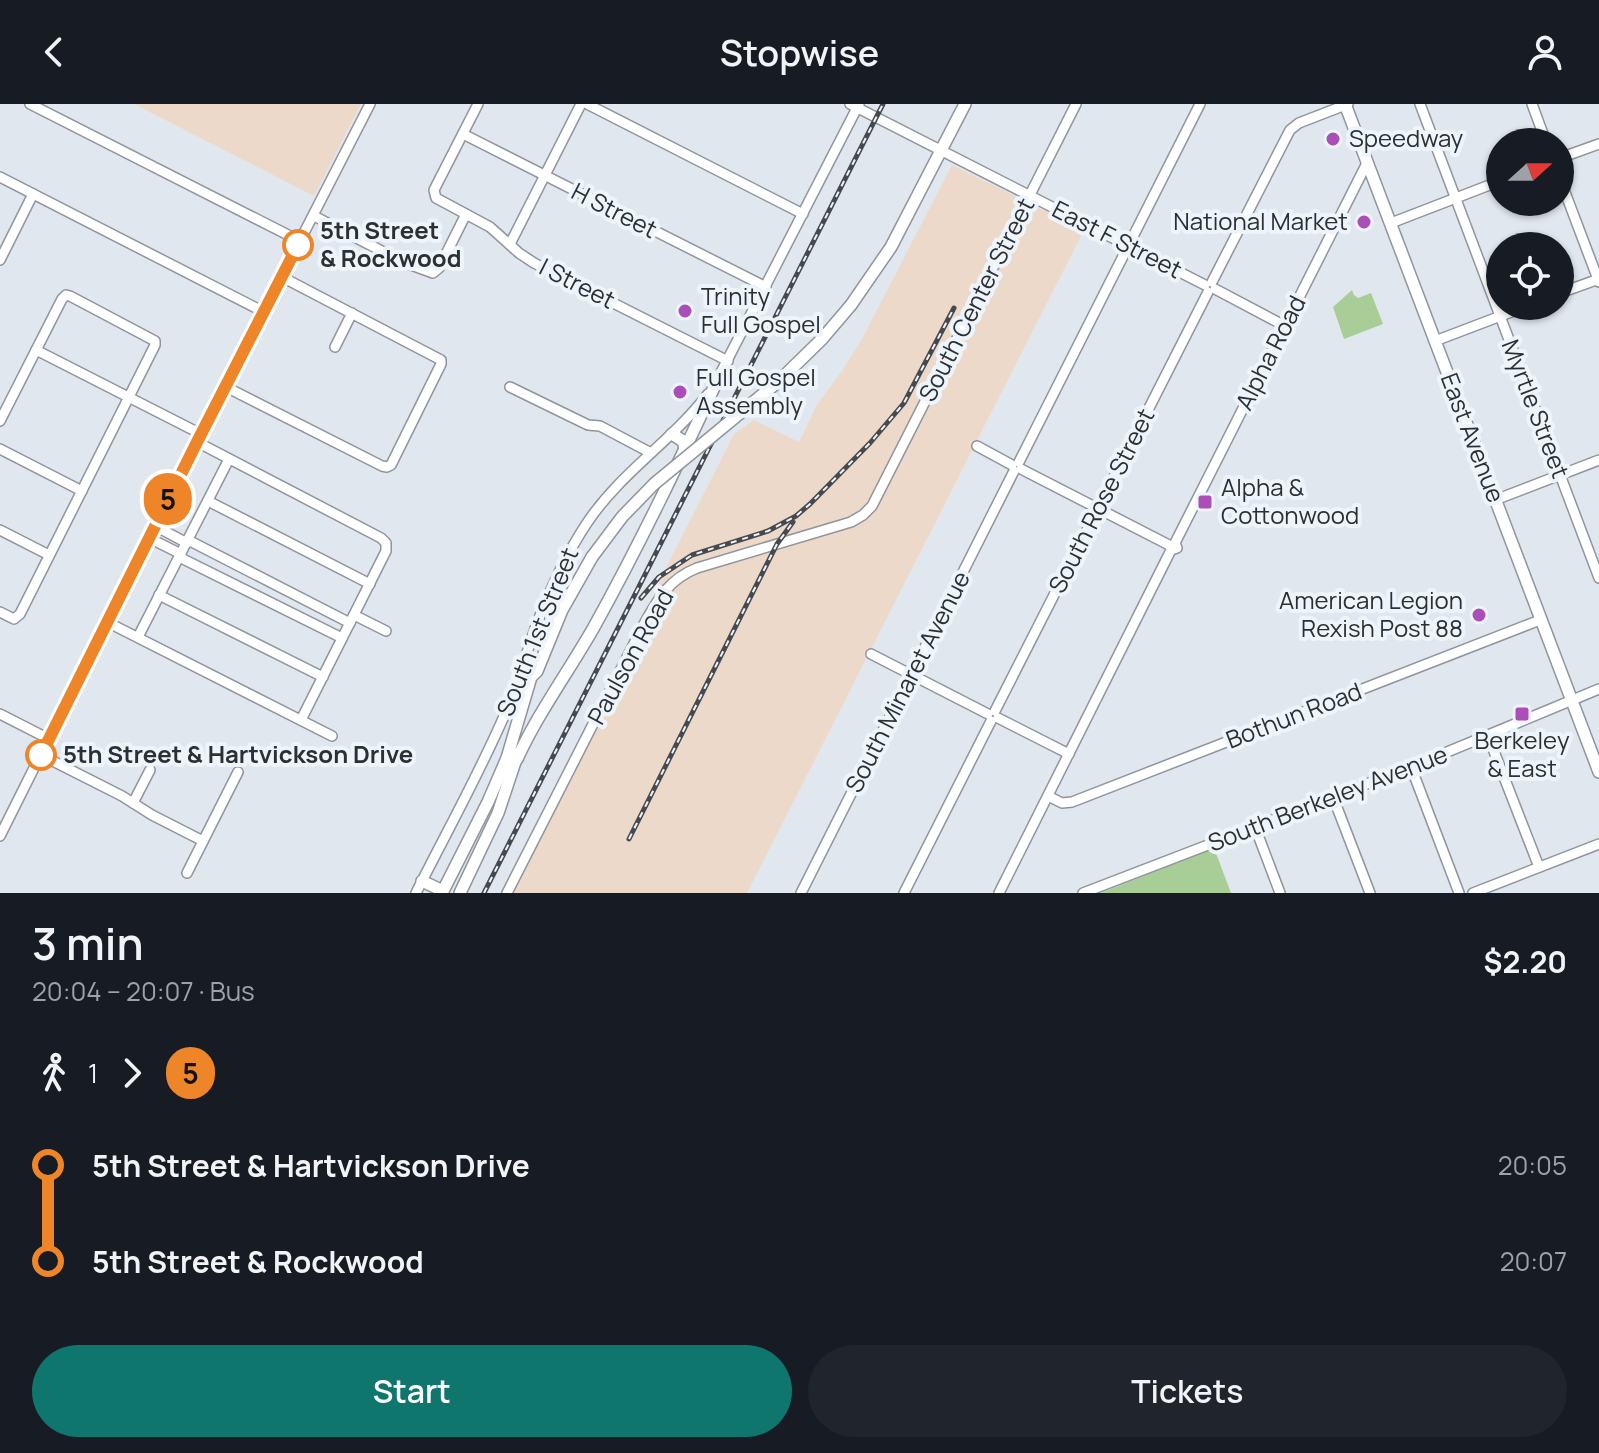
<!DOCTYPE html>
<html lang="en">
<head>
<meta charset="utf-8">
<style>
	body { margin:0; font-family:Manrope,sans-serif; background:#20242c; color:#f1f3f6; height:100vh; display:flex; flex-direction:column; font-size:30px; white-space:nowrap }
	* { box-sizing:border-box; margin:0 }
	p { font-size:26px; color:#9ea1a6 }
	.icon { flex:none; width:44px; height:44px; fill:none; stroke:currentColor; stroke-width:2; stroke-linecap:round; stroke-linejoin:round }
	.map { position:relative; height:789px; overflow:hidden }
	.drawer { display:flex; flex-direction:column; background:#171b24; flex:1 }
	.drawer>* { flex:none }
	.badge { padding:0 16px; border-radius:26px; font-size:28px; line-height:52px }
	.needle { width:52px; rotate:69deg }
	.fabs { position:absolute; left:1486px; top:24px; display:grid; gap:16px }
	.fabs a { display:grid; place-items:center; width:88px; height:88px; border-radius:50%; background:#171b24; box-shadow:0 2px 6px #0004; font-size:40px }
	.map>.badge { position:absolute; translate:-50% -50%; box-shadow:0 0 0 4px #fff }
	.legs { display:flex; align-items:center; gap:12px; height:88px; padding:0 32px; font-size:26px }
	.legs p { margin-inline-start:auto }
	.overview { display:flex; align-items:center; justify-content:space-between; height:136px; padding:0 32px }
	h1 { font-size:44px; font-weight:600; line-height:60px }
	.cta { display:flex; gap:16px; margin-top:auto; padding:16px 32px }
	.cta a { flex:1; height:92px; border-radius:48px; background:#0f766e; color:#fff; font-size:32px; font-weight:600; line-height:92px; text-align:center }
	.cta a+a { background:#20242c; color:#f1f3f6 }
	ul { padding:0 32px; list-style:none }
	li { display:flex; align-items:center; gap:28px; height:96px; font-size:30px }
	li i { display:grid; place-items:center; width:12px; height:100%; margin:0 10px; background:currentColor }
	li i::after { content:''; width:20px; height:20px; margin:-10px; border:6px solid; border-radius:50%; background:#171b24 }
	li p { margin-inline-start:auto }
	li:first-child i { background:linear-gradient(#0000 50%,currentColor 0) }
	li:last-child i { background:linear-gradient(currentColor 50%,#0000 0) }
	header { display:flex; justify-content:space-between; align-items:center; height:104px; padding:0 32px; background:#171b24; font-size:36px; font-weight:600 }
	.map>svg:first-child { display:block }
</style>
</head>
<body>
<header><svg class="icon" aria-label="back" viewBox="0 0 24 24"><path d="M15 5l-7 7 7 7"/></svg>Stopwise<svg class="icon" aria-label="person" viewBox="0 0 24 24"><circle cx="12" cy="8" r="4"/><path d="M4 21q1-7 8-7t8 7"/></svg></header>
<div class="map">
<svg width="1599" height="789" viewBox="0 0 1599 789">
	<rect width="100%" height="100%" fill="#e1e7ef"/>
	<g fill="#ecd9c9">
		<path d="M 134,0 L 361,0 L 314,92 Z"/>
		<path d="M 952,61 L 1084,126 L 747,789 L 510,789 L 567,678 L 669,458 L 734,330 L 754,316 L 799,338 L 817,301 L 844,264 L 863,233 Z"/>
	</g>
	<g fill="#a9cd96">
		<path d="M 1352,186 L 1354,191 L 1358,194 L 1371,189 L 1383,220 L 1344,235 L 1333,203 Z"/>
		<path d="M 1214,744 L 1231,789 L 1101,789 Z"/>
	</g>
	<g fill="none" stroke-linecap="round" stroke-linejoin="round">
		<g stroke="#90959d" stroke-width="12">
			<g id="minor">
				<path d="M 30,0 L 300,137"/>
				<path d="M 478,0 L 434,86 L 436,94 L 490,123 L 519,149 L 534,159 L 728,257"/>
				<path d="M 587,0 L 803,110"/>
				<path d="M 850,0 L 1205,181"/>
				<path d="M 1420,0 L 1599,474"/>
				<path d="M 1532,0 L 1546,38"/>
				<path d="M 463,30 L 766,183"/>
				<path d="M 1560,54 L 1599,40"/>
				<path d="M 0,73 L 264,208"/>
				<path d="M 1560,75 L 1599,178"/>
				<path d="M 314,112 L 403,158 L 433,169 L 439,164 L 466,110"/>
				<path d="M 1391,119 L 1500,77"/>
				<path d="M 510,140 L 581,0"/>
				<path d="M 0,156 L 33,90"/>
				<path d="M 1212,178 L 1290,26 L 1299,19 L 1348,0"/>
				<path d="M 1215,185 L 1285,222"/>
				<path d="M 1560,189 L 1599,175"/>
				<path d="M 1435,237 L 1527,202"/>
				<path d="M 335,243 L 352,209"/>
				<path d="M 36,246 L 201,330"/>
				<path d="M 716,278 L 859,0"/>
				<path d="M 226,283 L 382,362 L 387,363 L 391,361 L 441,260 L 441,256 L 282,173"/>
				<path d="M 510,283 L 588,321 L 600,322 L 651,349"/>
				<path d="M 0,317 L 62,195 L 66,191 L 70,192 L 155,237 L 155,241 L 20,510 L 14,515 L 0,508"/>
				<path d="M 197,338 L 381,434 L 386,439 L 386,447 L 301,616"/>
				<path d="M 977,342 L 1012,361"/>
				<path d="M 0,345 L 82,387"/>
				<path d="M 1019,358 L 1200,0"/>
				<path d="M 1021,365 L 1169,441"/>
				<path d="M 1495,396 L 1599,356"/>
				<path d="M 208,397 L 370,480"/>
				<path d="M 155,422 L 187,439"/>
				<path d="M 0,426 L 49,451"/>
				<path d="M 149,434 L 181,450"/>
				<path d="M 188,436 L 350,519"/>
				<path d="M 179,453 L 342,534"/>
				<path d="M 159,491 L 323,573"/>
				<path d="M 354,511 L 386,527"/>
				<path d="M 107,518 L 332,632"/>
				<path d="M 138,533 L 229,355"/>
				<path d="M 871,550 L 988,610"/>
				<path d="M 995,607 L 1208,188"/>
				<path d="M 0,610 L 49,635"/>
				<path d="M 998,614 L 1069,650"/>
				<path d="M 1488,632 L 1539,763"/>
				<path d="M 41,651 L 122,692 L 152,711 L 203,737"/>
				<path d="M 1411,663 L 1459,789"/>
				<path d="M 1048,692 L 1062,699 L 1072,698 L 1540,516"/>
				<path d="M 1333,693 L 1370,789"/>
				<path d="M 133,699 L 150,666"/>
				<path d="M 1255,723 L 1280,789"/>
				<path d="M 0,732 L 201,330 L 370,0"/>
				<path d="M 187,769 L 238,668"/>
				<path d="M 416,789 C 447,727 481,667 508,603 C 520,575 527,545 538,517 C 551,483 567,449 587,419 C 620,369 672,337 708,290"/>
				<path d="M 507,789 L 644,520 C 658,495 669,475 697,464 L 851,418 L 863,411 L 872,402 L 1076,0"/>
				<path d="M 801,789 L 1014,367"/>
				<path d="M 904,789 L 991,617"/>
				<path d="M 999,789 L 1171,446 L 1177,444 L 1175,439 L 1367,59"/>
				<path d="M 1083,789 L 1411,663 L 1599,585"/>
				<path d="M 1473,789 L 1599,740"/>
			</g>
		</g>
		<g stroke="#90959d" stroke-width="14">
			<g id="major">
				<path d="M 1345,0 L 1599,668"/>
				<path d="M 851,201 L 891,143 L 965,0"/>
				<path d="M 672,330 L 683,337 L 685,345"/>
				<path d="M 517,655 C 538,609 569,567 594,523 C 639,442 679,358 718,275"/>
				<path d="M 422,777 L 443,787"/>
				<path d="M 442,789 L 488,698 L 507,654 L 531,573 L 537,567 L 562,506 L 592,453"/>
				<path d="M 460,789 L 498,709 L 518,649"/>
			</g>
		</g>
		<use href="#minor" stroke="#fff" stroke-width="9"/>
		<use href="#major" stroke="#fff" stroke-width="11"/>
		<g stroke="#46494d" stroke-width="5">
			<g id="rail">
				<path d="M 641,494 L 659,473 L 692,451 L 768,427 L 796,412 L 810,400 L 870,339 L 904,299 L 954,204"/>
				<path d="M 629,735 L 777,440 L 793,418"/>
				<path d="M 484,789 L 883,0"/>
			</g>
		</g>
		<use href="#rail" stroke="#eef4fc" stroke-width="2" stroke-dasharray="6" stroke-linecap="butt"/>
		<g stroke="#90959d" stroke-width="14" stroke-linecap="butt">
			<path id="major-bridge" d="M 592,453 L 622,413 L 654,380 L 779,277 L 822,235 L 851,201"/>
		</g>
		<use href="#major-bridge" stroke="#fff" stroke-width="11"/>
	</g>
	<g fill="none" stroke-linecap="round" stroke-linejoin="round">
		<g stroke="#fff" stroke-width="18">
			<path id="line-1" d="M 41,651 L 197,338 L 298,141"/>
		</g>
		<use href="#line-1" stroke="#ee8528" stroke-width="12"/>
	</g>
	<g fill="#aa4eb8" stroke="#eef4fc" stroke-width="3">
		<circle cx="1333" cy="35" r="8"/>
		<circle cx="1364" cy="118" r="8"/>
		<circle cx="685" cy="207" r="8"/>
		<circle cx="680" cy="288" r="8"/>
		<rect x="1197" y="390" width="16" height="16" rx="4"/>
		<circle cx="1479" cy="511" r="8"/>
		<rect x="1514" y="602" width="16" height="16" rx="4"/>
	</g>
	<g fill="#fff" stroke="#ee8528" stroke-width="4">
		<circle cx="298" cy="141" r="14"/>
		<circle cx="41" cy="651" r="14"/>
	</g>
	<g text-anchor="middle" stroke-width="8" stroke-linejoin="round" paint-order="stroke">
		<g font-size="24" fill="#2d3033" stroke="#eef4fc" text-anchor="start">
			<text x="1349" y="43">Speedway</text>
			<text x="1348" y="126" text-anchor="end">National Market</text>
			<text x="701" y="201">Trinity<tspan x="701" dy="28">Full Gospel</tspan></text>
			<text x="696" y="282">Full Gospel<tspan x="696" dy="28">Assembly</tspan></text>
			<text x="1221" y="392">Alpha &amp;<tspan x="1221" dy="28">Cottonwood</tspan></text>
			<text x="1463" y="505" text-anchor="end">American Legion<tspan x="1463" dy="28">Rexish Post 88</tspan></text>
			<text x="1522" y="645" text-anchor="middle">Berkeley<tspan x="1522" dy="28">&amp; East</tspan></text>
		</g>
		<g font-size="24" fill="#2d3033" stroke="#eef4fc">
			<text transform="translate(614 107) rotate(27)" y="8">H Street</text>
			<text transform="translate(1117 136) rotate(27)" y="8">East F Street</text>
			<text transform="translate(577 180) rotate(27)" y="8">I Street</text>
			<text transform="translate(977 196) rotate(-63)" y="8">South Center Street</text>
			<text transform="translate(1271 249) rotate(-63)" y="8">Alpha Road</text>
			<text transform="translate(1535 305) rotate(69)" y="8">Myrtle Street</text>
			<text transform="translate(1472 334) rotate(69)" y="8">East Avenue</text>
			<text transform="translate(1102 397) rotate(-63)" y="8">South Rose Street</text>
			<text transform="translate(538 528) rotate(-68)" y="8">South 1st Street</text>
			<text transform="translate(631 553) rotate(-61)" y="8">Paulson Road</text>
			<text transform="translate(908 578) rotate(-63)" y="8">South Minaret Avenue</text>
			<text transform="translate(1294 612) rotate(-21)" y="8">Bothun Road</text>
			<text transform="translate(1328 695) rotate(-21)" y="8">South Berkeley Avenue</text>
		</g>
		<g font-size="24" font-weight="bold" fill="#2d3033" stroke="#eef4fc" text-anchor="start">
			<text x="320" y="135">5th Street<tspan x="320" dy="28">&amp; Rockwood</tspan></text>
			<text x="63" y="659">5th Street &amp; Hartvickson Drive</text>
		</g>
	</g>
</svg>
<div class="fabs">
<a><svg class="needle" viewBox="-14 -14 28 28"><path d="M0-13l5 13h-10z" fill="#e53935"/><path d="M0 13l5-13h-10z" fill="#9ea1a6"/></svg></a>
<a><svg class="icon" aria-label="locate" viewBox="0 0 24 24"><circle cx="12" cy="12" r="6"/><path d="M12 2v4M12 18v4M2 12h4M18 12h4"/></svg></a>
</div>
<b class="badge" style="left:168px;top:395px;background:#ee8528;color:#111">5</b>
</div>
<section class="drawer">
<div class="overview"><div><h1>3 min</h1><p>20:04 – 20:07 · Bus</p></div><b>$2.20</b></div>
<div class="legs"><svg class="icon" aria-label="walk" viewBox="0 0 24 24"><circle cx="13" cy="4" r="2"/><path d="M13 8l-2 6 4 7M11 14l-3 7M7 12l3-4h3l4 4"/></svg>1<svg class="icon" aria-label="forward" viewBox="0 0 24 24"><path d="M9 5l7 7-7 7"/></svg><b class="badge" style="background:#ee8528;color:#111">5</b></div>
<ul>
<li><i style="color:#ee8528"></i><b>5th Street &amp; Hartvickson Drive</b><p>20:05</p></li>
<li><i style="color:#ee8528"></i><b>5th Street &amp; Rockwood</b><p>20:07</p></li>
</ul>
<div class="cta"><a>Start</a><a>Tickets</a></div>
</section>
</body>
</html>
